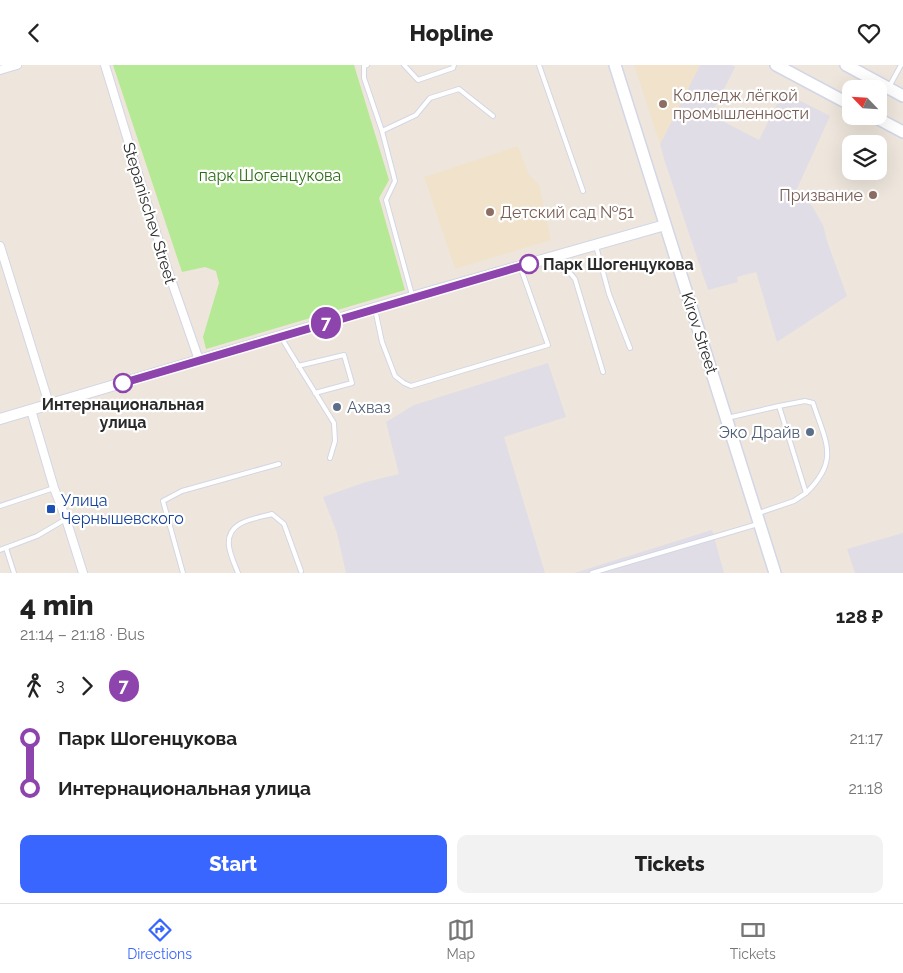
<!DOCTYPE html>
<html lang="en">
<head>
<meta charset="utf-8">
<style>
	body { margin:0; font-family:Raleway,sans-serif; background:#f2f2f2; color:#222; height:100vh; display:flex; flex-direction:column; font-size:19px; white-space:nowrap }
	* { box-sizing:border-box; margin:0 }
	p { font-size:16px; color:#767676 }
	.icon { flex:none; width:28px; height:28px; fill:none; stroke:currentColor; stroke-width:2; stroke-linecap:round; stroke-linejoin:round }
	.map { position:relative; height:508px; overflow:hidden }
	.side { display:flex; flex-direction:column; background:#fff; flex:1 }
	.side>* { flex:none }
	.badge { padding:0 10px; border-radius:16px; font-size:18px; line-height:32px }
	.needle { width:32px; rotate:295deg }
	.tools { position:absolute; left:842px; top:15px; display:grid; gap:10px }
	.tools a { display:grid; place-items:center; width:45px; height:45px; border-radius:10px; background:#fff; box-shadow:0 5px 20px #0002; font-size:25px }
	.map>.badge { position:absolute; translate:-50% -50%; box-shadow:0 0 0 2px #fff }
	.legs { display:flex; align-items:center; gap:8px; height:55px; padding:0 20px; font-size:16px }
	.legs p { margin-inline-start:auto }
	.head { display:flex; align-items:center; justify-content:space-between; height:85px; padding:0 20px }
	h1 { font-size:28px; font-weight:800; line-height:38px }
	.cta { display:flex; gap:10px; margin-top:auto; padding:10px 20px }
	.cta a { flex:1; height:58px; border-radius:10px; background:#3966ff; color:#fff; font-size:20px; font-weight:800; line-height:58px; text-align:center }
	.cta a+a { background:#f2f2f2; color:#222 }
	ul { padding:0 20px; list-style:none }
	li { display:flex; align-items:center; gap:18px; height:50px; font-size:19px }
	li i { display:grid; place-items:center; width:8px; height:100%; margin:0 6px; background:currentColor }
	li i::after { content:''; width:12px; height:12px; margin:-6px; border:4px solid; border-radius:50%; background:#fff }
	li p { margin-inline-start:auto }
	li:first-child i { background:linear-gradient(#0000 50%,currentColor 0) }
	li:last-child i { background:linear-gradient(currentColor 50%,#0000 0) }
	header { display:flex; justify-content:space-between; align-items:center; height:65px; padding:0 20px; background:#fff; font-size:22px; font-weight:800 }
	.dock { display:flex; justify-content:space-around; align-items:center; height:70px; border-top:1px solid #e0e0e0; background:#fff; font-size:14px; color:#767676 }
	.dock a { display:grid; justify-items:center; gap:2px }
	.dock .current { color:#3966ff }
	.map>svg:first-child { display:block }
</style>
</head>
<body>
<header><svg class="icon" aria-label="back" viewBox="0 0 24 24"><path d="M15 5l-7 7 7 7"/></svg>Hopline<svg class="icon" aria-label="heart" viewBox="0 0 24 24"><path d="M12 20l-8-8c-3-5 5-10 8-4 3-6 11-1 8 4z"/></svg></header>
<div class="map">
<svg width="903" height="508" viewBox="0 0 903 508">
	<rect width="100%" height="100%" fill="#eee6dc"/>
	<g fill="#e0dde6">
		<path d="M 700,0 L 732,0 L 735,2 L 711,50 L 759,75 L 783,27 L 830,51 L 796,126 L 812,141 L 823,160 L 828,179 L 847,231 L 777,277 L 756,207 L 737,212 L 738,217 L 708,225 L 665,97 L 660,79 Z"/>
		<path d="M 548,298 L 566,352 L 504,372 L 545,508 L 346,508 L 337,468 L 323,432 L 366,417 L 399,409 L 386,357 L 414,340 Z"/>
		<path d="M 712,465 L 724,508 L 574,508 Z"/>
		<path d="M 903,468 L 903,508 L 855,508 L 847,484 Z"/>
	</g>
	<g fill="#f1e3cb">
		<path d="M 634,0 L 700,0 L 660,79 Z"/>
		<path d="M 518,81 L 529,110 L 539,119 L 551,175 L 455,204 L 424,112 Z"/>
	</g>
	<path fill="#b5e995" d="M 113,0 L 354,0 L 389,115 L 379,133 L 405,225 L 206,284 L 203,272 L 219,218 L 216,206 L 205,202 L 182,207 Z"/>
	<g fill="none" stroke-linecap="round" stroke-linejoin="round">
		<g stroke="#d2d6e5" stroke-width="6">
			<g id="service">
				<path d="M 367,0 L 364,1 L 364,13 L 382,66 L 395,116 L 386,135 L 412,230"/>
				<path d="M 404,0 L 418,15 L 453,3 L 454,0"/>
				<path d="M 539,0 L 583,126"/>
				<path d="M 889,22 L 901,0"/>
				<path d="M 382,66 L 416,50 L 430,33 L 459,24 L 493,51"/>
				<path d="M 596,181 L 609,229 L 630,283"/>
				<path d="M 560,192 L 564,206 L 570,208 L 575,214 L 603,307"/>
				<path d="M 375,244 L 382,277 L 395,311 L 404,318 L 411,321 L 548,280 L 520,201"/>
				<path d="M 283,271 L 284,277 L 290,287 L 334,358 L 335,376 L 330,393"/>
				<path d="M 298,301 L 344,290 L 352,318 L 315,328"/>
				<path d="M 779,341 L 805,336 L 813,338 C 826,378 840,395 806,428"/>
				<path d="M 727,353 L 779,341 L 806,428 L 794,436 L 759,448"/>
				<path d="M 0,441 L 54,423"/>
				<path d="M 6,483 L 14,508"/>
				<path d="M 0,485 L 37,471 L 66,454"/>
				<path d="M 183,508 L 163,436 L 182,426 L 279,399"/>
				<path d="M 238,508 C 235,500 230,490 229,481 C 226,456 254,454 272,449 L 284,459 L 301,506"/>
				<path d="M 592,508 L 758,459"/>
			</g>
		</g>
		<g stroke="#d2d6e5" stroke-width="10">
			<g id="minor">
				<path d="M 105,0 L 166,200 L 199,295"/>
				<path d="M 0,5 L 17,0"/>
				<path d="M 0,181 L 49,339"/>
				<path d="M 31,345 L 54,423 L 66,454 L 83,508"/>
			</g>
		</g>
		<g stroke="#d2d6e5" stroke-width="12">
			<path id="tertiary" d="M 0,354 L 412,232 L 665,160"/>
		</g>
		<g stroke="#d2d6e5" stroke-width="14">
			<g id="secondary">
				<path d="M 615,0 L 775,508"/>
				<path d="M 776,0 L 851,40"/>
				<path d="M 846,0 L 903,31"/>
				<path d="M 873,51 L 903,67"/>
			</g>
		</g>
		<use href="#service" stroke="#fff" stroke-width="4"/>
		<use href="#minor" stroke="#fff" stroke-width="8"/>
		<use href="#tertiary" stroke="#fff" stroke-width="10"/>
		<use href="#secondary" stroke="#fff" stroke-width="11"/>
	</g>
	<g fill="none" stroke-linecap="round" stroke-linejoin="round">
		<g stroke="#fff" stroke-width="11">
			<path id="line-1" d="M 123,318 L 529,199"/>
		</g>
		<use href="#line-1" stroke="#8e44ad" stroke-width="8"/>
	</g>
	<g fill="#8d6e63" stroke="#fff" stroke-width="2">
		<circle cx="663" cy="39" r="5"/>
		<circle cx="873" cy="130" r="5"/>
		<circle cx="490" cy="147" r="5"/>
	</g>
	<g fill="#fff" stroke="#8e44ad" stroke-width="2.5">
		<circle cx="529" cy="199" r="9"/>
		<circle cx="123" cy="318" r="9"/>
	</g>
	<g fill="#5c6f8a" stroke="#fff" stroke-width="2">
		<circle cx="337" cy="342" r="5"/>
		<circle cx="810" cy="367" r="5"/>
	</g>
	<rect fill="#1a4fb4" stroke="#fff" stroke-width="2" x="46" y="439" width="10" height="10" rx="2.5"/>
	<g text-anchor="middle" stroke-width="4.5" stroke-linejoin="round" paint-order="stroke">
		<g font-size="16" fill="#785e54" stroke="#fff" text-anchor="start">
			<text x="673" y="36">Колледж лёгкой<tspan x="673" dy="18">промышленности</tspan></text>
			<text x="863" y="136" text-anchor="end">Призвание</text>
			<text x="500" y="153">Детский сад №51</text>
		</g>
		<g font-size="16" fill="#2b6f15" stroke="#fff">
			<text x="270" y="116">парк Шогенцукова</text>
		</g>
		<g font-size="16" fill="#2b2b2b" stroke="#fff">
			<text transform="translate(150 148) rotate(73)" y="6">Stepanischev Street</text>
			<text transform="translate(700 268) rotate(72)" y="6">Kirov Street</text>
		</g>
		<g font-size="16" font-weight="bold" fill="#2b2b2b" stroke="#fff" text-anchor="start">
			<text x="543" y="205">Парк Шогенцукова</text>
			<text x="123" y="345" text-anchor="middle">Интернациональная<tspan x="123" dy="18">улица</tspan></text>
		</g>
		<g font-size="16" fill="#4e5e75" stroke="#fff" text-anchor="start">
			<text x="347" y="348">Ахваз</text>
			<text x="800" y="373" text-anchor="end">Эко Драйв</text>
		</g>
		<g font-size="16" fill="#164399" stroke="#fff" text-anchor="start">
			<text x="61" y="441">Улица<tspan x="61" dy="18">Чернышевского</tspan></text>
		</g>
	</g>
</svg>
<div class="tools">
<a><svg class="needle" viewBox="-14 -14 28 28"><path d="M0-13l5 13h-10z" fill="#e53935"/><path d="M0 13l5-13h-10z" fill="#767676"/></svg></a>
<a><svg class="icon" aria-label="layers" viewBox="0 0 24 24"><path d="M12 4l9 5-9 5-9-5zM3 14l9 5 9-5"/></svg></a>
</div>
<b class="badge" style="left:326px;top:258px;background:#8e44ad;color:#fff">7</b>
</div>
<section class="side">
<div class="head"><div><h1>4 min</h1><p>21:14 – 21:18 · Bus</p></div><b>128 ₽</b></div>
<div class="legs"><svg class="icon" aria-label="walk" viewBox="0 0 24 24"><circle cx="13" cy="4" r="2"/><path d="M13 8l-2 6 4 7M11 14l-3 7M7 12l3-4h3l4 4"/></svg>3<svg class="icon" aria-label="forward" viewBox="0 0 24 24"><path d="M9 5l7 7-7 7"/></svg><b class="badge" style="background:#8e44ad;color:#fff">7</b></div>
<ul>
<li><i style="color:#8e44ad"></i><b>Парк Шогенцукова</b><p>21:17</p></li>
<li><i style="color:#8e44ad"></i><b>Интернациональная улица</b><p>21:18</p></li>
</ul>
<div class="cta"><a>Start</a><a>Tickets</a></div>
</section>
<nav class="dock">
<a class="current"><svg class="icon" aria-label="directions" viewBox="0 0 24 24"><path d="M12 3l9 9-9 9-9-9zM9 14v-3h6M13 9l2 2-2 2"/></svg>Directions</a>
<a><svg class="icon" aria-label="map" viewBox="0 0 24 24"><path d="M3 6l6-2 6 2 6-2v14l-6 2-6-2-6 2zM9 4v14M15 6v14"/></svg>Map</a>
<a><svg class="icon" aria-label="tickets" viewBox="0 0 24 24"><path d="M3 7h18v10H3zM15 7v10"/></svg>Tickets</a>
</nav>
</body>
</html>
